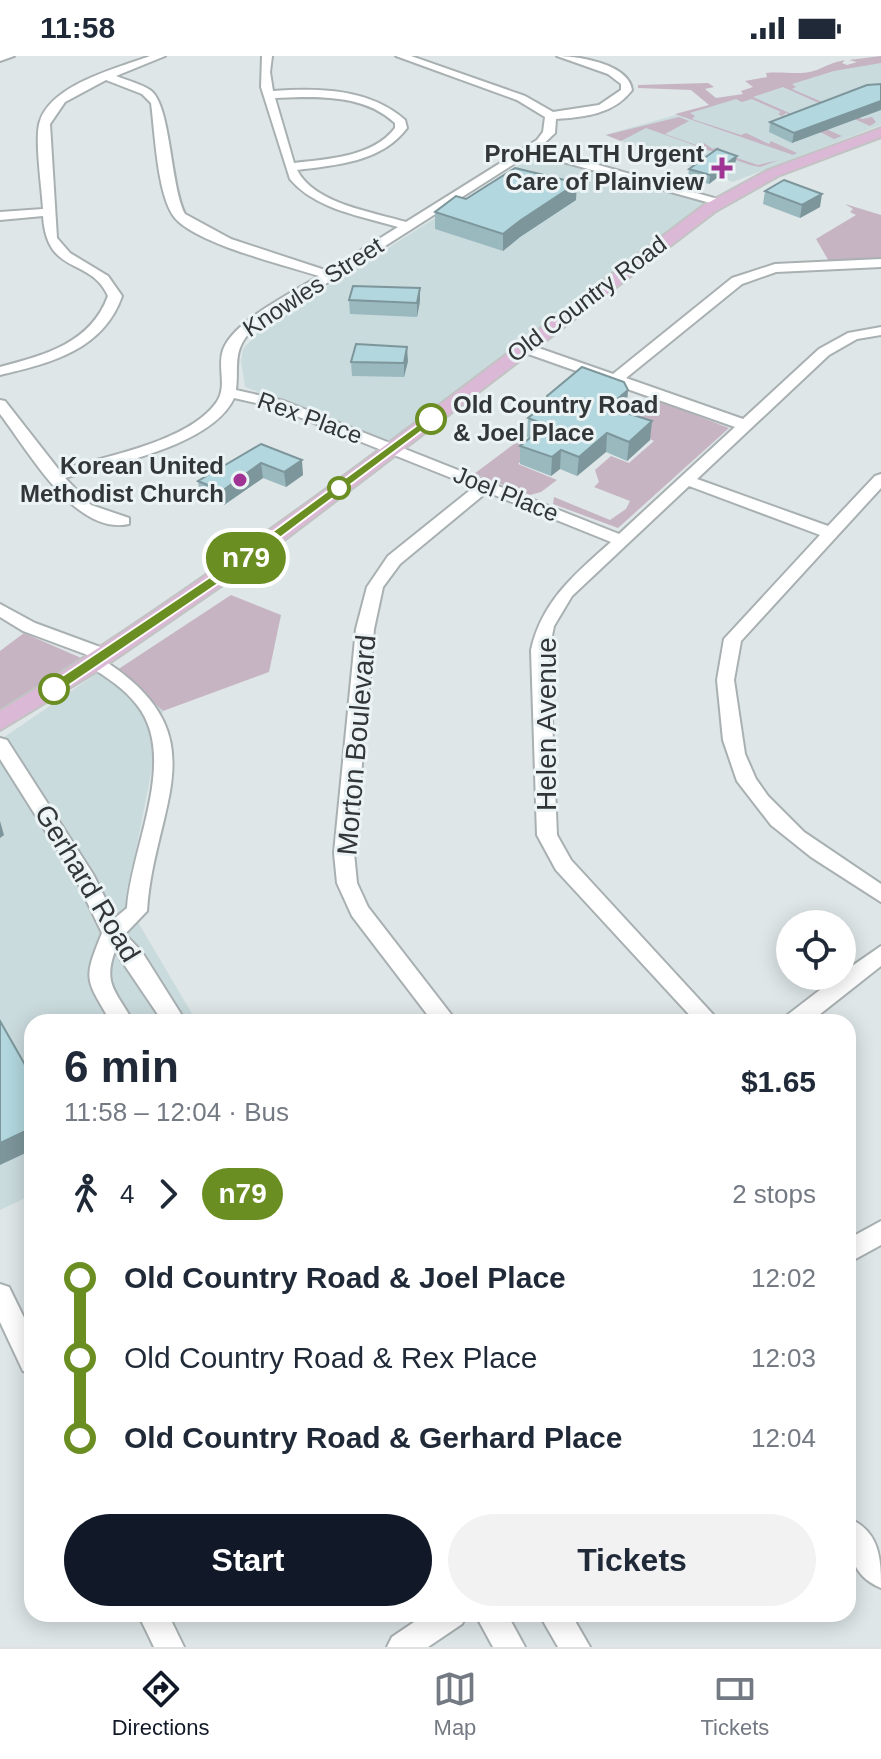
<!DOCTYPE html>
<html lang="en">
<head>
<meta charset="utf-8">
<style>
	body { margin:0; font-family:Arial,sans-serif; background:#f2f2f3; color:#1f2937; height:100vh; display:flex; flex-direction:column; font-size:30px; white-space:nowrap }
	* { box-sizing:border-box; margin:0 }
	p { font-size:26px; color:#747a83 }
	.icon { flex:none; width:44px; height:44px; fill:none; stroke:currentColor; stroke-width:2; stroke-linecap:round; stroke-linejoin:round }
	.map { position:relative; flex:1; overflow:hidden }
	.drawer { position:absolute; left:24px; top:958px; width:832px; height:608px; display:flex; flex-direction:column; background:#fff; border-radius:24px; box-shadow:0 4px 20px #0003 }
	.drawer>* { flex:none }
	.badge { padding:0 16px; border-radius:26px; font-size:28px; line-height:52px }
	.tools { position:absolute; left:776px; top:854px; display:grid; gap:16px }
	.tools a { display:grid; place-items:center; width:80px; height:80px; border-radius:50%; background:#fff; box-shadow:0 4px 20px #0003; font-size:40px }
	.map>.badge { position:absolute; translate:-50% -50%; box-shadow:0 0 0 4px #fff }
	.legs { display:flex; align-items:center; gap:12px; height:88px; padding:0 40px; font-size:26px }
	.legs p { margin-inline-start:auto }
	.headline { display:flex; align-items:center; justify-content:space-between; height:136px; padding:0 40px }
	h1 { font-size:44px; font-weight:600; line-height:60px }
	.primary-button { display:flex; gap:16px; margin-top:auto; padding:16px 40px }
	.primary-button a { flex:1; height:92px; border-radius:48px; background:#111827; color:#fff; font-size:32px; font-weight:600; line-height:92px; text-align:center }
	.primary-button a+a { background:#f2f2f3; color:#1f2937 }
	ul { padding:0 40px; list-style:none }
	li { display:flex; align-items:center; gap:28px; height:80px; font-size:30px }
	li i { display:grid; place-items:center; width:12px; height:100%; margin:0 10px; background:currentColor }
	li i::after { content:''; width:20px; height:20px; margin:-10px; border:6px solid; border-radius:50%; background:#fff }
	li p { margin-inline-start:auto }
	li:first-child i { background:linear-gradient(#0000 50%,currentColor 0) }
	li:last-child i { background:linear-gradient(currentColor 50%,#0000 0) }
	.status { display:flex; justify-content:space-between; align-items:center; height:56px; padding:0 40px; background:#fff; direction:ltr }
	.status svg { height:22px; fill:currentColor }
	.menu { display:flex; justify-content:space-around; align-items:center; height:112px; border-top:2px solid #e0e1e3; background:#fff; font-size:22px; color:#747a83 }
	.menu a { display:grid; justify-items:center; gap:4px }
	.menu .current { color:#111827 }
	.map>svg:first-child { display:block }
</style>
</head>
<body>
<div class="status"><b>11:58</b><svg viewBox="0 0 49 12"><path d="M0 12V9h3v3zM5 12V6h3v6zM10 12V3h3v9zM15 12V0h3v12zM26 1h20v11H26zM47 4h2v5h-2z"/></svg></div>
<div class="map">
<svg width="881" height="1591" viewBox="0 0 881 1591">
	<rect width="100%" height="100%" fill="#dee6e7"/>
	<g fill="#cadbde">
		<path d="M 881,4 L 881,69 L 733,126 L 605,79 L 833,14 Z"/>
		<path d="M 535,99 L 709,147 L 393,387 L 245,331 L 241,305 L 243,293 L 263,271 Z"/>
		<path d="M 108,610 L 117,614 L 163,655 L 126,846 L 197,966 L 32,966 L 32,1139 L 0,1154 L 0,684 Z"/>
	</g>
	<g fill="#c6b4c3">
		<path d="M 881,0 L 881,7 L 834,15 L 792,28 L 796,31 L 792,33 L 862,63 L 872,61 L 876,66 L 870,70 L 783,31 L 753,41 L 842,80 L 834,83 L 818,75 L 817,70 L 786,57 L 782,60 L 778,58 L 781,56 L 752,43 L 742,46 L 736,43 L 690,57 L 695,60 L 692,63 L 741,79 L 746,77 L 769,88 L 771,85 L 797,97 L 793,99 L 675,58 L 709,49 L 691,34 L 638,32 L 638,29 L 708,27 L 714,31 L 705,33 L 716,42 L 743,38 L 741,35 L 753,31 L 745,25 L 767,21 L 766,17 C 784,15 800,20 817,14 C 824,11 833,6 845,4 L 842,7 L 847,9 L 857,6 L 849,4 Z"/>
		<path d="M 679,61 L 689,65 L 665,78 L 699,90 L 704,87 L 713,93 L 719,91 L 719,96 L 758,109 L 779,104 L 760,111 L 750,109 L 646,72 L 621,85 L 606,79 Z"/>
		<path d="M 845,148 L 881,159 L 881,205 L 830,207 L 816,183 L 856,159 L 850,156 L 853,153 Z"/>
		<path d="M 651,342 L 729,372 L 618,472 L 553,448 L 554,441 L 610,464 L 626,453 L 630,445 L 594,431 L 599,426 L 595,414 L 611,400 L 629,407 L 654,385 L 634,376 L 628,359 Z"/>
		<path d="M 518,385 L 532,395 L 518,408 L 557,424 L 541,436 L 530,439 L 474,418 Z"/>
		<path d="M 231,539 L 281,559 L 269,616 L 163,655 L 117,614 Z"/>
		<path d="M 24,577 L 88,605 L 0,661 L 0,595 Z"/>
	</g>
	<g fill="none" stroke-linecap="round" stroke-linejoin="round">
		<g stroke="#a9b0b2" stroke-width="4">
			<g id="minor">
				<path d="M 0,0 L 14,0 L 0,5 Z"/>
				<path d="M 150,0 L 165,0 L 116,20 C 126,24 141,28 150,34 C 171,48 170,129 185,158 L 231,183 L 328,215 L 398,171 C 361,160 315,153 290,123 L 261,31 L 262,0 L 272,0 L 270,16 L 273,35 C 318,32 369,32 405,64 L 407,72 C 382,106 336,109 297,114 C 314,148 373,156 406,166 L 537,84 L 543,76 L 545,61 L 517,44 L 396,0 L 411,0 L 525,40 L 553,56 L 599,49 L 621,34 L 621,28 L 608,18 L 557,0 C 578,0 629,8 632,34 C 614,58 585,61 556,63 L 555,77 L 539,92 L 721,144 L 721,150 L 531,97 L 250,276 C 232,296 239,310 236,334 L 284,345 L 619,478 L 735,371 L 517,294 L 517,288 L 527,288 L 613,318 L 732,222 L 775,208 L 881,203 L 881,211 L 776,216 L 742,228 L 626,322 L 743,363 L 819,293 L 848,277 L 881,271 L 881,279 L 857,283 L 829,299 L 697,423 L 828,470 L 875,420 L 881,418 L 881,432 L 741,585 L 734,624 L 745,698 L 756,723 L 768,740 L 804,776 L 881,828 L 881,846 L 811,801 L 771,769 L 737,725 L 723,684 L 717,624 L 724,583 L 820,479 L 689,430 L 572,540 L 554,570 L 549,594 L 557,779 L 571,804 L 720,966 L 696,966 L 556,814 L 537,779 L 531,594 C 542,545 575,518 611,486 L 487,436 L 400,508 L 383,531 L 374,573 L 354,797 L 357,827 L 368,851 L 457,966 L 433,966 L 352,860 L 337,827 L 334,797 L 356,573 L 367,531 L 388,500 L 474,431 L 274,351 L 234,342 C 212,390 112,408 65,422 L 91,449 L 129,462 L 129,468 C 75,480 28,394 0,358 L 0,344 L 5,345 L 59,414 C 103,401 188,386 216,347 C 228,331 217,312 223,294 C 234,264 293,237 319,220 C 285,209 197,188 175,162 C 157,140 155,76 151,47 L 142,38 L 106,24 L 65,46 L 50,68 L 57,182 L 70,197 L 108,220 L 122,240 C 103,294 51,307 0,319 L 0,311 C 45,299 91,287 108,240 C 90,200 47,221 43,160 L 0,164 L 0,156 L 43,153 C 42,133 34,81 40,65 C 52,28 118,12 150,0 ZM 301,41 C 335,41 369,43 395,67 L 395,72 C 373,101 328,103 294,107 L 275,42 Z"/>
				<path d="M 0,548 L 35,567 L 111,595 L 114,599 L 105,605 C 221,681 154,748 147,855 L 125,878 L 142,896 L 186,966 L 163,966 L 115,895 C 102,929 118,937 133,966 L 111,966 C 85,922 83,924 102,877 L 77,825 L 0,703 L 0,682 L 7,684 L 93,818 L 115,862 L 127,852 C 131,791 179,702 137,649 C 124,632 106,621 89,610 L 86,606 L 93,601 L 23,575 L 0,561 Z"/>
				<path d="M 881,890 L 881,910 L 810,966 L 783,966 L 786,960 L 838,920 L 842,920 L 842,917 Z"/>
				<path d="M 881,1165 L 881,1189 L 848,1207 L 848,1183 Z"/>
				<path d="M 0,1228 L 9,1231 L 32,1278 L 32,1318 L 23,1315 L 0,1266 Z"/>
				<path d="M 848,1462 C 880,1475 881,1503 881,1532 C 849,1519 848,1491 848,1462 Z"/>
				<path d="M 138,1558 L 168,1558 L 184,1591 L 154,1591 Z"/>
				<path d="M 426,1558 L 467,1558 L 462,1568 L 428,1591 L 387,1591 L 392,1581 Z"/>
				<path d="M 475,1558 L 507,1558 L 525,1591 L 493,1591 Z"/>
				<path d="M 539,1558 L 571,1558 L 590,1591 L 558,1591 Z"/>
			</g>
		</g>
		<g stroke="#c2c3c3" stroke-width="4">
			<path id="major" d="M 881,72 L 881,81 L 778,120 L 716,155 L 250,510 L 99,614 L 0,674 L 0,655 C 246,503 473,322 704,149 L 768,114 Z"/>
		</g>
		<use href="#minor" fill="#fff" fill-rule="evenodd"/>
		<use href="#major" fill="#dbb8d5" fill-rule="evenodd"/>
	</g>
	<g fill="#99b9bf">
		<path d="M 867,29 L 792,87 L 769,76 L 770,66 Z"/>
		<path d="M 735,108 L 709,128 L 688,122 L 689,113 Z"/>
		<path d="M 765,135 L 820,151 L 800,162 L 763,148 Z"/>
		<path d="M 466,143 L 576,144 L 520,181 L 503,195 L 435,173 L 435,156 Z"/>
		<path d="M 420,232 L 420,245 L 417,261 L 350,258 L 349,244 Z"/>
		<path d="M 408,305 L 404,321 L 352,320 L 351,306 Z"/>
		<path d="M 628,334 L 627,348 L 636,360 L 650,384 L 627,405 L 606,396 L 577,420 L 560,413 L 551,420 L 520,408 L 520,390 L 530,382 L 527,381 L 528,362 L 547,347 L 547,340 Z"/>
		<path d="M 261,388 L 303,419 L 286,431 L 263,422 L 224,449 L 200,439 L 198,425 Z"/>
	</g>
	<g fill="#7d969b">
		<path d="M 881,45 L 881,54 L 792,87 L 794,77 Z"/>
		<path d="M 737,100 L 735,108 L 709,128 L 710,119 Z"/>
		<path d="M 577,127 L 576,144 L 520,181 L 503,195 L 503,178 L 521,164 Z"/>
		<path d="M 822,138 L 820,151 L 800,162 L 802,149 Z"/>
		<path d="M 420,232 L 420,245 L 417,261 L 417,247 Z"/>
		<path d="M 407,291 L 408,305 L 404,321 L 404,307 Z"/>
		<path d="M 628,334 L 626,353 L 616,344 Z"/>
		<path d="M 637,351 L 636,370 L 630,358 Z"/>
		<path d="M 652,365 L 650,384 L 627,405 L 629,386 Z"/>
		<path d="M 607,377 L 606,396 L 577,420 L 579,401 Z"/>
		<path d="M 561,394 L 560,413 L 551,420 L 552,401 Z"/>
		<path d="M 302,404 L 303,419 L 286,431 L 284,416 Z"/>
		<path d="M 261,407 L 263,422 L 224,449 L 222,435 Z"/>
		<path d="M 0,765 L 4,779 L 0,782 Z"/>
		<path d="M 32,1072 L 32,1094 L 0,1109 L 0,1087 Z"/>
	</g>
	<g fill="#b2d7de" stroke="#7d969b" stroke-width="2">
		<path d="M 881,28 L 881,45 L 794,77 L 770,66 L 867,29 Z"/>
		<path d="M 717,93 L 737,100 L 710,119 L 689,113 Z"/>
		<path d="M 515,112 L 577,127 L 521,164 L 503,178 L 435,156 L 456,140 L 466,143 Z"/>
		<path d="M 784,124 L 822,138 L 802,149 L 765,135 Z"/>
		<path d="M 353,230 L 420,232 L 417,247 L 349,244 Z"/>
		<path d="M 356,288 L 407,291 L 404,307 L 351,306 Z"/>
		<path d="M 582,311 L 624,326 L 628,334 L 616,344 L 637,351 L 630,358 L 652,365 L 629,386 L 607,377 L 579,401 L 561,394 L 552,401 L 520,390 L 546,369 L 528,362 L 549,345 L 547,340 Z"/>
		<path d="M 261,388 L 302,404 L 284,416 L 261,407 L 222,435 L 198,425 Z"/>
		<path d="M 0,965 L 32,1021 L 32,1072 L 0,1087 Z"/>
	</g>
	<path fill="#6b8e23" stroke="#fff" stroke-width="2" d="M 431,359 L 435,360 L 435,365 L 228,521 L 59,636 L 49,636 L 49,629 L 219,515 Z"/>
	<g fill="#a03495" stroke="#ebf3f5" stroke-width="3">
		<path d="M718 100h8v8h8v8h-8v8h-8v-8h-8v-8h8z"/>
		<circle cx="240" cy="424" r="8"/>
	</g>
	<g fill="#fff" stroke="#6b8e23" stroke-width="4">
		<circle cx="431" cy="363" r="14"/>
		<circle cx="339" cy="432" r="10"/>
		<circle cx="54" cy="633" r="14"/>
	</g>
	<g text-anchor="middle" stroke-width="6" stroke-linejoin="round" paint-order="stroke">
		<g font-size="24" font-weight="bold" fill="#333637" stroke="#ebf3f5" text-anchor="end">
			<text x="704" y="106">ProHEALTH Urgent<tspan x="704" dy="28">Care of Plainview</tspan></text>
			<text x="224" y="418">Korean United<tspan x="224" dy="28">Methodist Church</tspan></text>
		</g>
		<g font-size="24" fill="#333637" stroke="#ebf3f5">
			<text transform="translate(313 231) rotate(-33)" y="8">Knowles Street</text>
			<text transform="translate(587 243) rotate(-37)" y="8">Old Country Road</text>
			<text transform="translate(310 362) rotate(20)" y="8">Rex Place</text>
			<text transform="translate(506 438) rotate(22)" y="8">Joel Place</text>
		</g>
		<g font-size="24" font-weight="bold" fill="#333637" stroke="#ebf3f5" text-anchor="start">
			<text x="453" y="357">Old Country Road<tspan x="453" dy="28">&amp; Joel Place</tspan></text>
		</g>
		<g font-size="28" fill="#333637" stroke="#ebf3f5">
			<text transform="translate(546 668) rotate(-90)" y="10">Helen Avenue</text>
			<text transform="translate(356 689) rotate(-85)" y="10">Morton Boulevard</text>
			<text transform="translate(88 827) rotate(59)" y="10">Gerhard Road</text>
		</g>
	</g>
</svg>
<div class="tools">
<a><svg class="icon" aria-label="locate" viewBox="0 0 24 24"><circle cx="12" cy="12" r="6"/><path d="M12 2v4M12 18v4M2 12h4M18 12h4"/></svg></a>
</div>
<b class="badge" style="left:246px;top:502px;background:#6b8e23;color:#fff">n79</b>
<section class="drawer">
<div class="headline"><div><h1>6 min</h1><p>11:58 – 12:04 · Bus</p></div><b>$1.65</b></div>
<div class="legs"><svg class="icon" aria-label="walk" viewBox="0 0 24 24"><circle cx="13" cy="4" r="2"/><path d="M13 8l-2 6 4 7M11 14l-3 7M7 12l3-4h3l4 4"/></svg>4<svg class="icon" aria-label="forward" viewBox="0 0 24 24"><path d="M9 5l7 7-7 7"/></svg><b class="badge" style="background:#6b8e23;color:#fff">n79</b><p>2 stops</p></div>
<ul>
<li><i style="color:#6b8e23"></i><b>Old Country Road &amp; Joel Place</b><p>12:02</p></li>
<li><i style="color:#6b8e23"></i><span>Old Country Road &amp; Rex Place</span><p>12:03</p></li>
<li><i style="color:#6b8e23"></i><b>Old Country Road &amp; Gerhard Place</b><p>12:04</p></li>
</ul>
<div class="primary-button"><a>Start</a><a>Tickets</a></div>
</section>
</div>
<nav class="menu">
<a class="current"><svg class="icon" aria-label="directions" viewBox="0 0 24 24"><path d="M12 3l9 9-9 9-9-9zM9 14v-3h6M13 9l2 2-2 2"/></svg>Directions</a>
<a><svg class="icon" aria-label="map" viewBox="0 0 24 24"><path d="M3 6l6-2 6 2 6-2v14l-6 2-6-2-6 2zM9 4v14M15 6v14"/></svg>Map</a>
<a><svg class="icon" aria-label="tickets" viewBox="0 0 24 24"><path d="M3 7h18v10H3zM15 7v10"/></svg>Tickets</a>
</nav>
</body>
</html>
